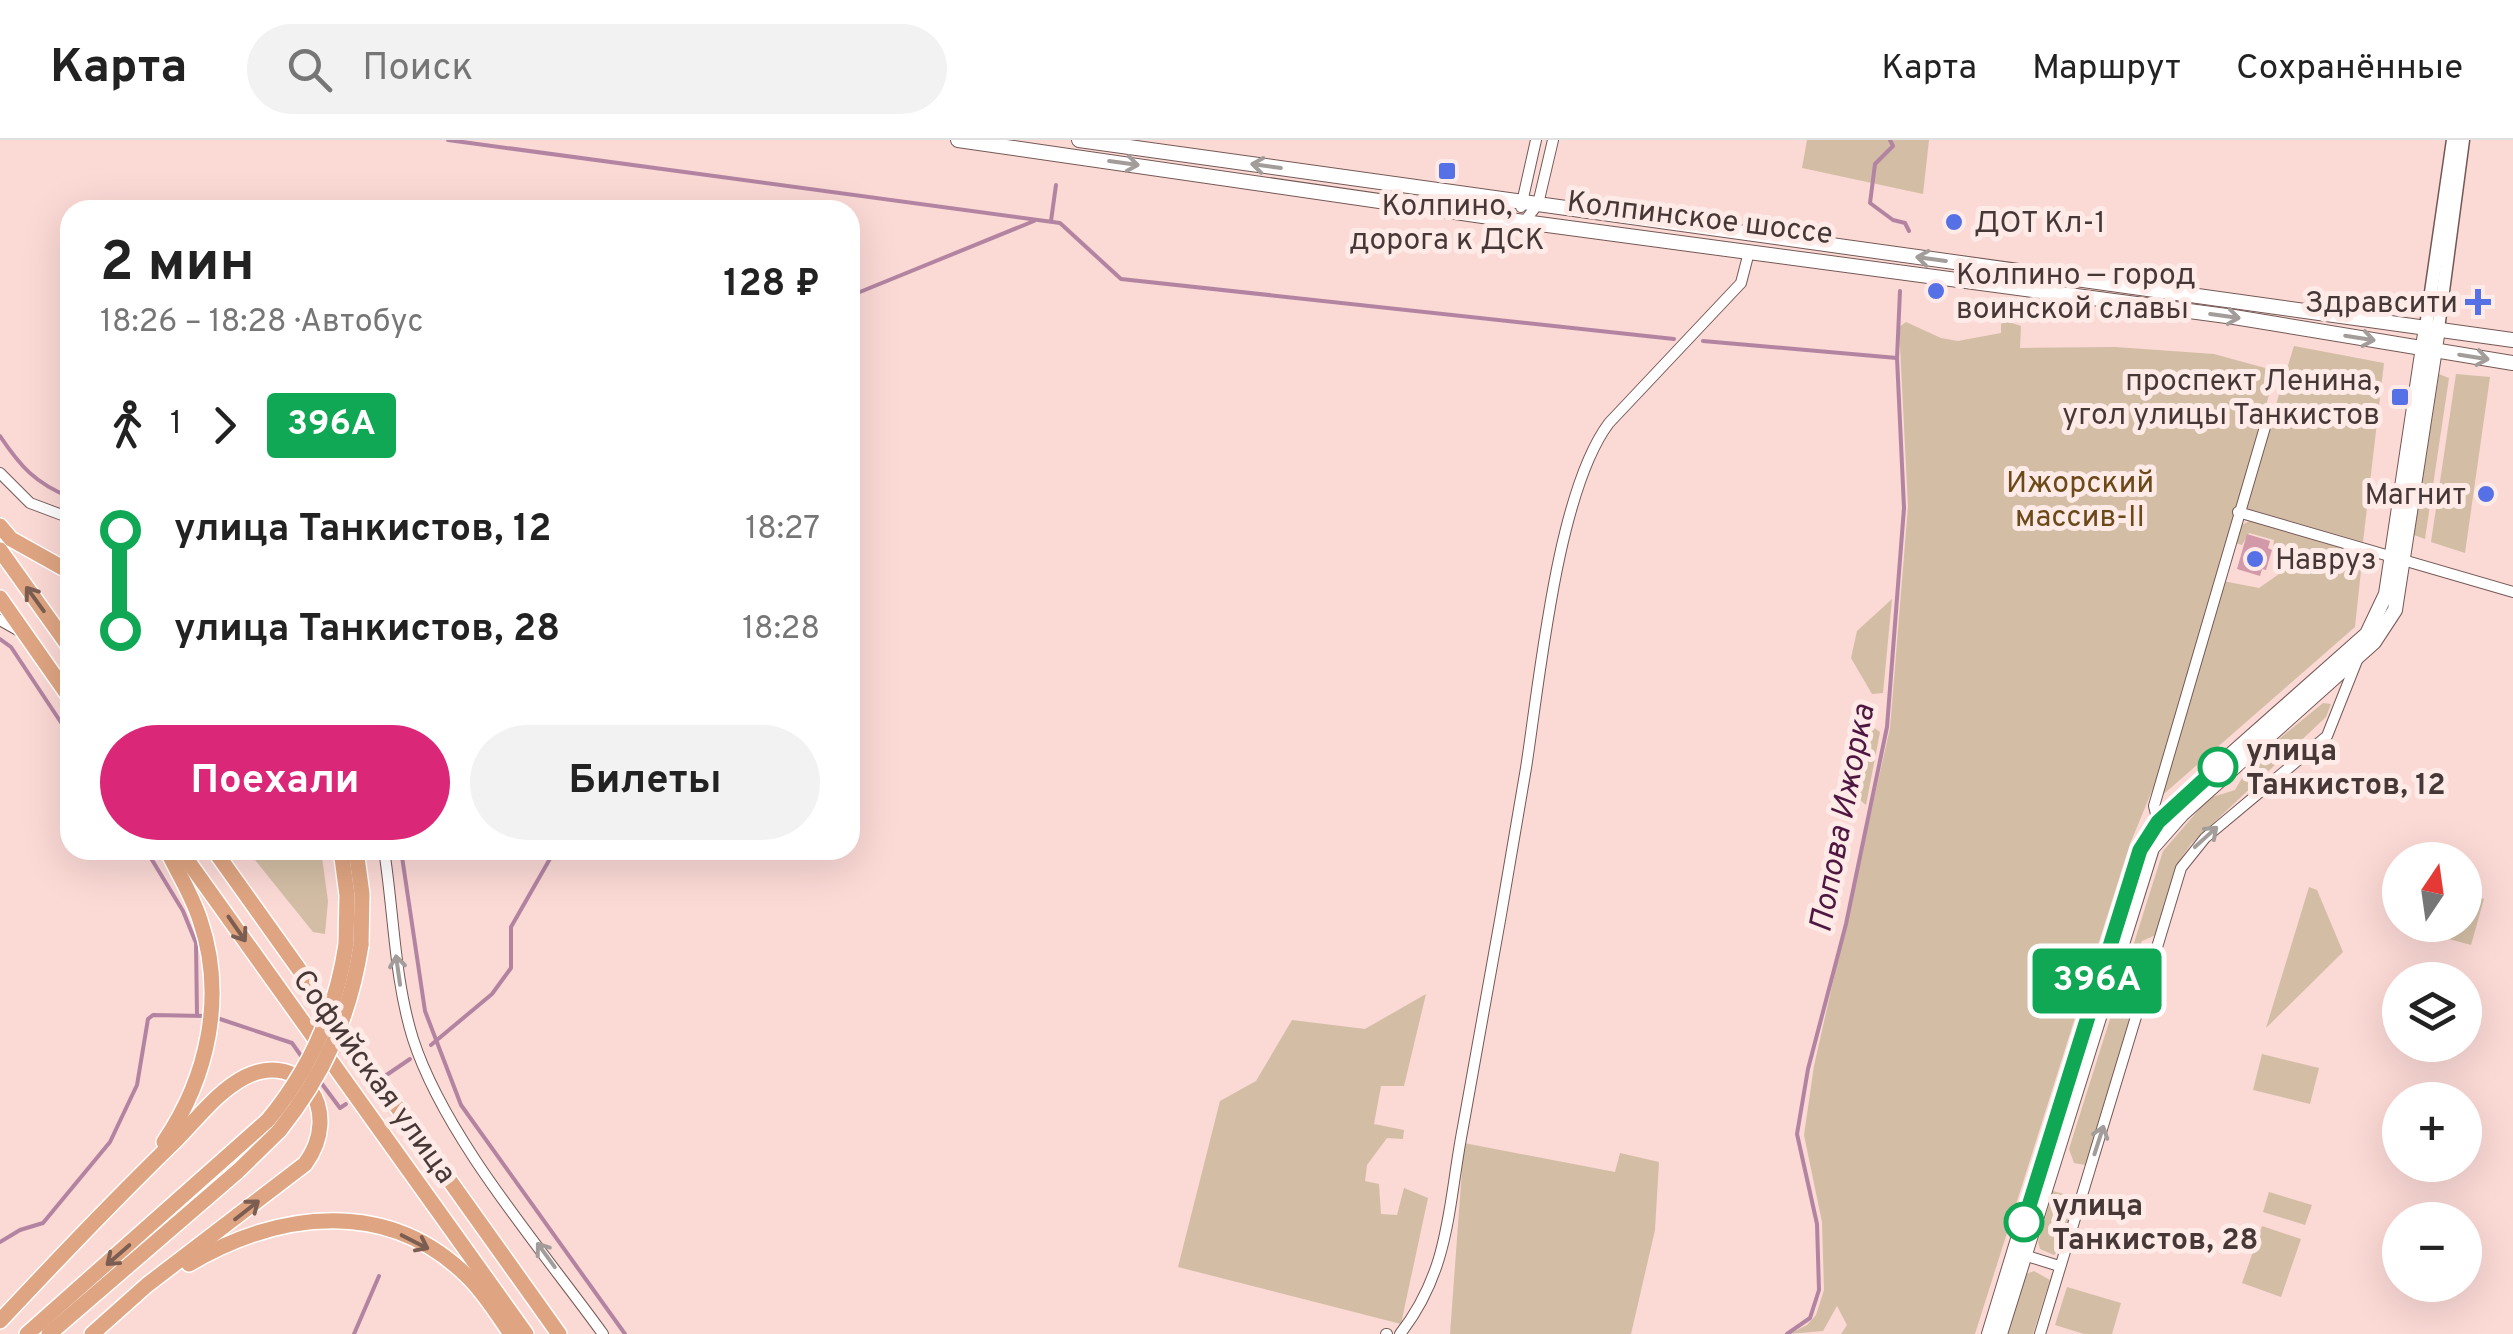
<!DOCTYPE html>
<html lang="ru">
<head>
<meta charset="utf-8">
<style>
	body { margin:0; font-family:Overpass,sans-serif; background:#f2f2f2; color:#222; height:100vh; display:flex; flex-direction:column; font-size:38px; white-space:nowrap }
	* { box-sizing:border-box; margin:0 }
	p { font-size:32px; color:#767676 }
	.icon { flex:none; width:55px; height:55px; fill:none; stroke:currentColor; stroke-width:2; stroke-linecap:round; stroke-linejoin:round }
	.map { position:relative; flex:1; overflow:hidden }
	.panel { position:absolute; left:60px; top:60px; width:800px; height:660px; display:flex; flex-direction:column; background:#fff; border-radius:30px; box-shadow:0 10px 40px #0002 }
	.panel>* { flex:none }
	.badge { padding:0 20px; border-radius:8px; font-size:35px; line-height:65px }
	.needle { width:65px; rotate:13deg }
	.tools { position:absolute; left:2382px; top:702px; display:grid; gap:20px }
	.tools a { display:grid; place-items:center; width:100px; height:100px; border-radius:50%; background:#fff; box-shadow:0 10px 40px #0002; font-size:50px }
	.map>.badge { position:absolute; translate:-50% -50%; box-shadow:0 0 0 5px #fff }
	.legs { display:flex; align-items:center; gap:15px; height:110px; padding:0 40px; font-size:32px }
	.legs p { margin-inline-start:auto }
	.overview { display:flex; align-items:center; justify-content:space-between; height:170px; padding:0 40px }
	h1 { font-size:55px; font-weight:700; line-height:75px }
	.button { display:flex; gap:20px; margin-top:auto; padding:20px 40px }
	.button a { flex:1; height:115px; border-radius:60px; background:#db2777; color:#fff; font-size:40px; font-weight:700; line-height:115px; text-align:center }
	.button a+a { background:#f2f2f2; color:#222 }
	ul { padding:0 40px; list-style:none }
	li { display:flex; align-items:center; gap:35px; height:100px; font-size:38px }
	li i { display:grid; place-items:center; width:15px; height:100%; margin:0 12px; background:currentColor }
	li i::after { content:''; width:25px; height:25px; margin:-12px; border:8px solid; border-radius:50%; background:#fff }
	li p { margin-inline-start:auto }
	li:first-child i { background:linear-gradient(#0000 50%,currentColor 0) }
	li:last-child i { background:linear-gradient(currentColor 50%,#0000 0) }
	header { display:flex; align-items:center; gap:60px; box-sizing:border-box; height:140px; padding:0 50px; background:#fff; border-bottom:2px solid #e0e0e0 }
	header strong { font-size:48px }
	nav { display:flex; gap:55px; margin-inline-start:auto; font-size:35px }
	.search { width:700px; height:90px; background:#f2f2f2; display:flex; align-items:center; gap:25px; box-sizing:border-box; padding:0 35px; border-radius:55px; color:#767676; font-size:38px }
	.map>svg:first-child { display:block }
</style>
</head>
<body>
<header>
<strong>Карта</strong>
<div class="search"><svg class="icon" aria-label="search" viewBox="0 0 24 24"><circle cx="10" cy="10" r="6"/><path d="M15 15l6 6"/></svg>Поиск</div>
<nav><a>Карта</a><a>Маршрут</a><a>Сохранённые</a></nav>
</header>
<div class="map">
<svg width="2513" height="1194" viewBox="0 0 2513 1194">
	<rect width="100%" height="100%" fill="#fbd9d5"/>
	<g fill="#d3bea5">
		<path d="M 1807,0 L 1929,0 L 1923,54 L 1802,28 Z"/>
		<path d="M 2006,181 L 2021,186 L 2020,208 L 2115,207 L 2214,214 L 2276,231 L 2156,641 L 2130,704 L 1975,1194 L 1841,1194 L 1847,1185 L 1837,1166 L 1823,1191 L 1789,1194 L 1807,1185 L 1816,1175 L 1824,1150 L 1822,1082 L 1804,995 L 1814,926 L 1890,588 L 1908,366 L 1899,187 L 1906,182 L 1941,198 L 1958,201 L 2001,193 L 2001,184 Z"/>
		<path d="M 2294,206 L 2384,223 L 2363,402 L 2244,368 Z"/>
		<path d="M 2439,234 L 2449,238 L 2425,399 L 2414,395 Z"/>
		<path d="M 2456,234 L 2490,237 L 2465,413 L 2431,402 Z"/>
		<path d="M 2252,380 L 2363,412 L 2355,487 L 2158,659 L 2223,441 L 2259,448 L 2279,434 L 2286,412 L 2273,407 L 2274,400 L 2249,393 L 2242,405 L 2232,402 L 2237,387 Z"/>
		<path d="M 1892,459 L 1883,553 L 1872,554 L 1851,518 L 1857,491 Z"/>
		<path d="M 2323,563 L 2331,564 L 2326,577 L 2191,704 L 2180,720 L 2158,794 L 2142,801 L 2139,809 L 2145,826 L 2091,1019 L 2085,1025 L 2074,1023 L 2069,1009 L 2163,711 L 2209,658 L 2235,650 L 2252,621 Z"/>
		<path d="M 1869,584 L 1880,592 L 1866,665 L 1859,659 C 1861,633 1854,612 1857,586 Z"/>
		<path d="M 247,710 L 321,710 L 328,761 L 325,794 L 313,792 Z"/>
		<path d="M 2309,747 L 2317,750 L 2343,812 L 2266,888 Z"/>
		<path d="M 2465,753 L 2484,759 L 2471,805 L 2445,798 L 2449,785 L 2465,785 Z"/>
		<path d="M 1426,854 L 1404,946 L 1381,946 L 1374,984 L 1404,990 L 1403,999 L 1387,998 L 1367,1025 L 1365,1041 L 1379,1044 L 1381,1074 L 1397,1075 L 1404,1048 L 1428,1058 L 1401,1184 L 1178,1127 L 1220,961 L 1256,941 L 1292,880 L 1365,889 Z"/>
		<path d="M 2262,914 L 2319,928 L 2310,964 L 2253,950 Z"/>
		<path d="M 1464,1003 L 1615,1032 L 1620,1013 L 1659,1022 L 1655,1090 L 1631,1194 L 1450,1194 Z"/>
		<path d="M 2053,1051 L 2075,1057 L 2060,1110 L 2054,1115 L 2040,1109 L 2038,1102 Z"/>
		<path d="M 2269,1052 L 2312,1065 L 2305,1085 L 2263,1072 Z"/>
		<path d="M 2262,1086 L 2301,1099 L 2281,1157 L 2242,1143 Z"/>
		<path d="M 2034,1131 L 2050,1140 L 2033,1194 L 2007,1194 L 2026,1134 Z"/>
		<path d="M 2067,1147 L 2121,1163 L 2112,1194 L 2084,1194 L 2055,1185 Z"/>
	</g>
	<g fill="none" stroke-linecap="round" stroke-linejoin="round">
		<g stroke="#b284a2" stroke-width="4">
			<path d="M 448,0 L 1060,83 L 1121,139 L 1674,199"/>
			<path d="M 1890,0 L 1893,6 L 1875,24 L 1870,63 L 1893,80 L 1905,83 L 1909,91"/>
			<path d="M 1051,81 L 1056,45"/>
			<path d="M 850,156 L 1034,81"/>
			<path d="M 1703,201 L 1897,218"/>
			<path d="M 0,296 C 20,326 36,344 70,357"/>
			<path d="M 0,499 L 11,507 L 70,596"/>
			<path d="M 146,710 L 183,771 L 196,803 L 197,875"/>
			<path d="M 401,710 L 425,871 L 461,965 L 625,1194"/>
			<path d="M 217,878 L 292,903 L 304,920"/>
			<path d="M 431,905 L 492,854 L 511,828 L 511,787 L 555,710"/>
			<path d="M 385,936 L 410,919"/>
			<path d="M 319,940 L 340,968 L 346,964"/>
			<path d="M 0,1102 L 20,1090 L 43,1083 L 110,1002 L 137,945 L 148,879 L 153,875 L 204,876"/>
			<path d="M 354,1194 L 379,1136"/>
			<path d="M 1787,1194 L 1810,1178 L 1819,1150 L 1817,1084 L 1797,994 L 1808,929 L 1846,784 L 1887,587 L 1904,368 L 1897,218 L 1900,151"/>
		</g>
	</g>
	<path fill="#d29aa8" d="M 2247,394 L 2270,401 L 2268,408 L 2272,410 L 2266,430 L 2262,429 L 2260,436 L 2237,429 Z"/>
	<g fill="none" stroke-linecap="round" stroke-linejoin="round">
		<g stroke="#745855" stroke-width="12">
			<g id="minor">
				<path d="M 1521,67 L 1536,0"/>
				<path d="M 1524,82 L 1538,64 L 1553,0"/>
				<path d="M 0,333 L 30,363 L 70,378"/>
				<path d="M 2238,372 L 2513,452"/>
				<path d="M 0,480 L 21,492"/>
				<path d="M 2158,682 L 2154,666 L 2265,287"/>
				<path d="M 384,710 C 394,773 394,838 413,899 C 445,998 541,1108 603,1194"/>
				<path d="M 2024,1115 L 2059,1126"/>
				<path d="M 1386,1194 L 1387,1194"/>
				<path d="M 1400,1194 C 1451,1129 1448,1064 1463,987 C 1485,867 1506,748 1526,628 C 1540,538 1557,352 1609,283 L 1741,143 L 1749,112"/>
				<path d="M 2040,1194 L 2181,728 L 2205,698 L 2327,596 L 2358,518"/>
			</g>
		</g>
		<g stroke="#745855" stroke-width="15">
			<g id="tertiary">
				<path d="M 2426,187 L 2453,0"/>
				<path d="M 2438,189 L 2463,0"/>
			</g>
		</g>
		<g stroke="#745855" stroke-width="16">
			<g id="secondary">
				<path d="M 958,0 L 1524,82 L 2234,177 L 2513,223"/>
				<path d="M 1079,0 L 2513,200"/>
				<path d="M 1989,1194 L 2111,795 L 2144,702 L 2174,665 L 2367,494 L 2386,454 L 2426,187"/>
				<path d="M 2000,1194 L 2152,708 L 2182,674 L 2374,502 L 2395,470 L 2438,189"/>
			</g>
		</g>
		<g stroke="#fff" stroke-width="18">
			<g id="primary">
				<path d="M 0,386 L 11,399 L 70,432"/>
				<path d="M 0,410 L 70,508"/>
				<path d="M 0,458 L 70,558"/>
				<path d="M 180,710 L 526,1194"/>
				<path d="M 214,710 L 559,1194"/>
				<path d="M 341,710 L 347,755 L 346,804"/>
				<path d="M 356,710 L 362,754 L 361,805"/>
				<path d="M 164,1002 C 208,937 226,856 200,780 C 192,755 178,733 167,710"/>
				<path d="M 189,1124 C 279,1071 389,1057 469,1138 C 485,1154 498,1175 511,1194"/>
				<path d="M 0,1181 C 58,1119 116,1058 177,999 C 198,978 218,951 245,937 C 301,909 344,971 305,1024 L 147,1145 L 92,1194"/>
				<path d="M 27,1194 L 268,980"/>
				<path d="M 49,1194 L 238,1031 L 279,991"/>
			</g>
		</g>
		<use href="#minor" stroke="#fff" stroke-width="10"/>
		<use href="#tertiary" stroke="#fff" stroke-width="12"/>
		<use href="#secondary" stroke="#fff" stroke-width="14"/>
		<use href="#primary" stroke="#dfa582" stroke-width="15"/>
		<g stroke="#fff" stroke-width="18" stroke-linecap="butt">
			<g id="primary-bridge">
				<path d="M 268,980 C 311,928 336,871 346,804"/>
				<path d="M 279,991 C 324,935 350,876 361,805"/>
			</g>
		</g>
		<use href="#primary-bridge" stroke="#dfa582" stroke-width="15"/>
	</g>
	<defs><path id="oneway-shaft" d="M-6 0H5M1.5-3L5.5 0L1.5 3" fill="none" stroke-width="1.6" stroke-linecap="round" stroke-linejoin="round" transform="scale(2.5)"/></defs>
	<g stroke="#a29c9a">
		<use href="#oneway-shaft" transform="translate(1124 23) rotate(8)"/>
		<use href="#oneway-shaft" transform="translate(1266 26) rotate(-172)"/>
		<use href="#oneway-shaft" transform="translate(1931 119) rotate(-172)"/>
		<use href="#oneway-shaft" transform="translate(2225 176) rotate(8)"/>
		<use href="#oneway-shaft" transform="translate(2360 198) rotate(9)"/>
		<use href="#oneway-shaft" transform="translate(2474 217) rotate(9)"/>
		<use href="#oneway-shaft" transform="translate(2206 697) rotate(-42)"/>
		<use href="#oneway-shaft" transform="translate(398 830) rotate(-98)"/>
		<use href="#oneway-shaft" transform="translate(2099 1000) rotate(-72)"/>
		<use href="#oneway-shaft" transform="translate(546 1115) rotate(-126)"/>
	</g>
	<g stroke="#7b5e51">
		<use href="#oneway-shaft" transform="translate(35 459) rotate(-126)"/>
		<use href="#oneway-shaft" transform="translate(237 789) rotate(55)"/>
		<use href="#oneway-shaft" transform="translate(247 1070) rotate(-38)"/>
		<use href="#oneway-shaft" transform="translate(415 1102) rotate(27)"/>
		<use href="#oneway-shaft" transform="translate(118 1115) rotate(139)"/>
	</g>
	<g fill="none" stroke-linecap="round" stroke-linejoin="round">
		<g stroke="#fff" stroke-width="22">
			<path id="line-1" d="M 2024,1082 L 2140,710 L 2158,682 L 2218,627"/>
		</g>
		<use href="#line-1" stroke="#10a855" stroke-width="15"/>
	</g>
	<g fill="#5670e6" stroke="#feeae7" stroke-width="4">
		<rect x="1437" y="21" width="20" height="20" rx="5"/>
		<circle cx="1954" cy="82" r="10"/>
		<circle cx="1936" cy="151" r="10"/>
		<path d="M2473 147h10v10h10v10h-10v10h-10v-10h-10v-10h10z"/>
		<rect x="2390" y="247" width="20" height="20" rx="5"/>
		<circle cx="2486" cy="354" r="10"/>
		<circle cx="2255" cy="419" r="10"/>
	</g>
	<g fill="#fff" stroke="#10a855" stroke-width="5">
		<circle cx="2218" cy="627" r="18"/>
		<circle cx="2024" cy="1082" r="18"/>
	</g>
	<g text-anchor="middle" stroke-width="10" stroke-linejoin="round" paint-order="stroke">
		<g font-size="30" fill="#453836" stroke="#feeae7" text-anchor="start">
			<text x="1447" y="75" text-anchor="middle">Колпино,<tspan x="1447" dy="34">дорога к ДСК</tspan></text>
			<text x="1974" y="92">ДОТ Кл-1</text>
			<text x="1956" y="144">Колпино — город<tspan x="1956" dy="34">воинской славы</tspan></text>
			<text x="2458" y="172" text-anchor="end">Здравсити</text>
			<text x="2380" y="250" text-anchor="end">проспект Ленина,<tspan x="2380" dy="34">угол улицы Танкистов</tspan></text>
			<text x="2466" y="364" text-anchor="end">Магнит</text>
			<text x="2275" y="429">Навруз</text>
		</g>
		<g font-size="30" fill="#453836" stroke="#feeae7">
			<text transform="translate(1700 77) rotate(7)" y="10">Колпинское шоссе</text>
			<text transform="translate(375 936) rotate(54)" y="10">Софийская улица</text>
		</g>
		<g font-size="30" fill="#6c4918" stroke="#feeae7">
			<text x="2080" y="352">Ижорский<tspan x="2080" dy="34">массив-II</tspan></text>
		</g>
		<g font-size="30" font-weight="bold" fill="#453836" stroke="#feeae7" text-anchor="start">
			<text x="2246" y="620">улица<tspan x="2246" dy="34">Танкистов, 12</tspan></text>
			<text x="2052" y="1075">улица<tspan x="2052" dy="34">Танкистов, 28</tspan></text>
		</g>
		<g font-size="32" font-style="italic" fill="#4e1640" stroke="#feeae7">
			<text transform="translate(1841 678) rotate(-79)" y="11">Попова Ижорка</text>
		</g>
	</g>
</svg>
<div class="tools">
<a><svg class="needle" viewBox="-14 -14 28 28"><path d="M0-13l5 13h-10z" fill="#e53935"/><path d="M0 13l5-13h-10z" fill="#767676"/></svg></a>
<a><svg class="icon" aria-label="layers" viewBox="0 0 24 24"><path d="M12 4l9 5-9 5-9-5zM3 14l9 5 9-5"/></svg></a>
<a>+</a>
<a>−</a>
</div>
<b class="badge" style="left:2097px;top:841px;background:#10a855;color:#fff">396А</b>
<section class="panel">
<div class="overview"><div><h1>2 мин</h1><p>18:26 – 18:28 · Автобус</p></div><b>128 ₽</b></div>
<div class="legs"><svg class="icon" aria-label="walk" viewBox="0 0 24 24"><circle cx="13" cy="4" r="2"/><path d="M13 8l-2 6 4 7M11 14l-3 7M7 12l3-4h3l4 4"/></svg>1<svg class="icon" aria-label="forward" viewBox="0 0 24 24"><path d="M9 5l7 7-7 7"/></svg><b class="badge" style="background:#10a855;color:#fff">396А</b></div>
<ul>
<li><i style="color:#10a855"></i><b>улица Танкистов, 12</b><p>18:27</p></li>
<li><i style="color:#10a855"></i><b>улица Танкистов, 28</b><p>18:28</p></li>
</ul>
<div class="button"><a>Поехали</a><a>Билеты</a></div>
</section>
</div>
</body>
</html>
